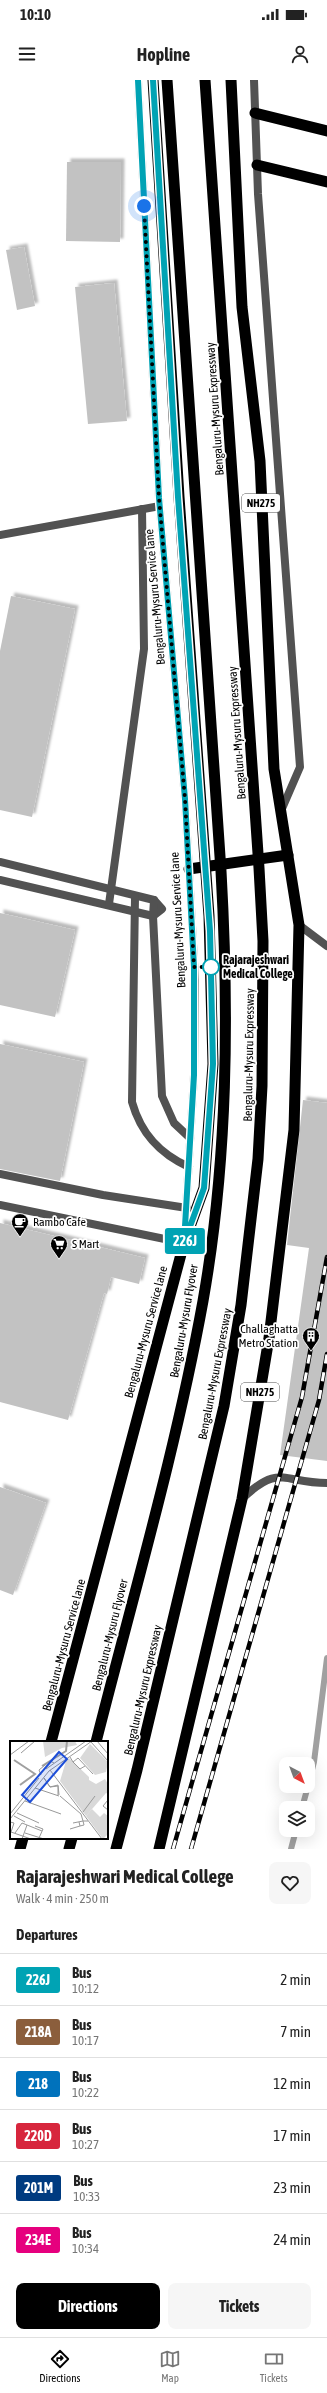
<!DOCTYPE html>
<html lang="en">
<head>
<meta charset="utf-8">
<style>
	body { margin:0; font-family:"Asap Condensed",sans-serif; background:#f6f6f6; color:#222; height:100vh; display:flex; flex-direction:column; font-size:15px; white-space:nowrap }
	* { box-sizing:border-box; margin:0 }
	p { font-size:13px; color:#767676 }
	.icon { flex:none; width:22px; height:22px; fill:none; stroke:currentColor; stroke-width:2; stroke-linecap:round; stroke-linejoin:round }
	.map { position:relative; height:1769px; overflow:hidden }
	.details { display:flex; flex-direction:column; background:#fff; flex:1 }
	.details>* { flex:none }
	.badge { padding:0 8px; border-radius:3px; font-size:14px; line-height:26px }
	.needle { width:26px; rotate:139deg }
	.controls { position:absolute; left:279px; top:1677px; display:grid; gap:8px }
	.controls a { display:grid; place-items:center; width:36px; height:36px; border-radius:8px; background:#fff; box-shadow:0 4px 16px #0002; font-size:20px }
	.you { position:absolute; width:20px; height:20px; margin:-10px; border:3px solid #fff; border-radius:50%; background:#1a73e8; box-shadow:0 0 0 6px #1a73e833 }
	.map>.badge { position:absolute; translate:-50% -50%; box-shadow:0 0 0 2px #fff }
	h2 { padding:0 16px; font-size:15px; line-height:36px }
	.round { display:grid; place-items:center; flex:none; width:42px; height:42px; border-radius:8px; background:#f6f6f6 }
	.summary { display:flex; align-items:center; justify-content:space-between; height:68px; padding:0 16px }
	h1 { font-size:19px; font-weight:700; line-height:30px }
	.primary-button { display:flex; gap:8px; margin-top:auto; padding:8px 16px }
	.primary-button a { flex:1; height:46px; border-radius:8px; background:#000; color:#fff; font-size:16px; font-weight:700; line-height:46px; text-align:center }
	.primary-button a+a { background:#f6f6f6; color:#222 }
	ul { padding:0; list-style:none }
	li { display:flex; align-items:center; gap:12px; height:52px; padding:0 16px; border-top:1px solid #e0e0e0 }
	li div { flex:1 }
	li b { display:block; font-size:15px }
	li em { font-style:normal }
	li .badge { min-width:44px; font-weight:700; text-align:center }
	.status { display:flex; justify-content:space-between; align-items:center; height:28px; padding:0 20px; background:#fff; direction:ltr }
	.status svg { height:11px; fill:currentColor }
	header { display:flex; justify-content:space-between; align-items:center; height:52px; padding:0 16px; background:#fff; font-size:18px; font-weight:700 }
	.tab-bar { display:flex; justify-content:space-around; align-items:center; height:56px; border-top:1px solid #e0e0e0; background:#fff; font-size:11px; color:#767676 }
	.tab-bar a { display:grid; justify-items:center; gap:2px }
	.tab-bar .selected { color:#000 }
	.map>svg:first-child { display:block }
</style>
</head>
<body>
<div class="status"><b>10:10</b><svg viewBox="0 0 49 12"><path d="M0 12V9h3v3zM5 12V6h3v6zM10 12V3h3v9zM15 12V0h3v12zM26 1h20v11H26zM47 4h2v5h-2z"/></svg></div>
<header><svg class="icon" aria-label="menu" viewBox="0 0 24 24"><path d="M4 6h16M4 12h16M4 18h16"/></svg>Hopline<svg class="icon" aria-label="person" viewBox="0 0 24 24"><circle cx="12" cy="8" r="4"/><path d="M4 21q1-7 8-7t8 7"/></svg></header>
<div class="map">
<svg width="327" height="1769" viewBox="0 0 327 1769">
	<defs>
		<filter id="shadow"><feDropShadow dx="3.5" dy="-3.5" stdDeviation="1" flood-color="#0004"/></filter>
	</defs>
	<rect width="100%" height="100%" fill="#fff"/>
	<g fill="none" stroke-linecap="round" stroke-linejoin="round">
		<g stroke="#a0a0a0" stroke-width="6">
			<path d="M 308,1705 L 314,1682 L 327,1578"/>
			<path d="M 302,1728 L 308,1706"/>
			<path d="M 291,1769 L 296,1750"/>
		</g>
	</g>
	<g fill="#c2c2c2" filter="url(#shadow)">
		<path d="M 67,82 L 121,82 L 120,162 L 66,161 Z"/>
		<path d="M 24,167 L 35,226 L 17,230 L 6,170 Z"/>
		<path d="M 114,203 L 127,341 L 88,344 L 75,207 Z"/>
		<path d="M 11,516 L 75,529 L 32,737 L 0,730 L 0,571 Z"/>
		<path d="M 0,833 L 75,850 L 55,937 L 0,925 Z"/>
		<path d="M 0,964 L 84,982 L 60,1101 L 0,1089 Z"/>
		<path d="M 303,1020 L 327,1023 L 327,1381 L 280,1375 L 309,1168 L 287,1165 Z"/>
		<path d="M 0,1143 L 145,1178 L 139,1204 L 111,1197 L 107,1214 L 104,1213 L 68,1340 L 0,1322 Z"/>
		<path d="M 0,1407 L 46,1423 L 13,1515 L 0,1510 Z"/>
	</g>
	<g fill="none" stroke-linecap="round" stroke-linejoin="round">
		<g stroke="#525252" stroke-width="8">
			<path d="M 0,455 L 160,426"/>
			<path d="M 0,782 L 154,820 L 162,829 L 153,836 L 0,800"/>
			<path d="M 135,817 L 132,1022 C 141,1054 160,1074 189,1087"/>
			<path d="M 154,820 L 153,836 L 162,1016 L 174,1043 L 190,1058"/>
			<path d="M 109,824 L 144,569 L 142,429"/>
			<path d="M 0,1094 L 103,1115 L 187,1128"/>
		</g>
		<g stroke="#525252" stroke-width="8">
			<path d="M 299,845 L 327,866"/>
			<path d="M 242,1419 C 279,1383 283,1403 327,1403"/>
		</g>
		<g stroke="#525252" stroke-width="8">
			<path d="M 254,0 L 258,114 L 300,687 L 281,731"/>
			<path d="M 0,1125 L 184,1163 L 194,995 L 195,900 L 185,719 L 159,418 L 138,0"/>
		</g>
		<g stroke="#000" stroke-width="11">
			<path d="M 255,33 L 327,51"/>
			<path d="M 257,85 L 327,102"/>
			<path d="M 189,789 L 288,775"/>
			<path d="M 51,1662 L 184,1163 L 204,1108 L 213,984 L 209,836 L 179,417 L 153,0"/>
			<path d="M 96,1662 C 133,1516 176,1370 203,1221 C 228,1080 229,934 221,791 L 167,0"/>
			<path d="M 20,1769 L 23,1758"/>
			<path d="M 69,1769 L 72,1758"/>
			<path d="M 116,1769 L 137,1690 L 224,1326 L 241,1225 L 258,1079 L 262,1006 L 263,861 L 259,788 L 205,0"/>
			<path d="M 159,1769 L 242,1419 L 269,1258 L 294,1050 L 299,845 L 274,689 L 260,381 L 242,227 L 231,0"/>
		</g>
		<g stroke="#000" stroke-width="4.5">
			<g id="rail">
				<path d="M 173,1769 L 302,1317 L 327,1177"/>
				<path d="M 191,1769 L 319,1320 L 327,1274"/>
			</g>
		</g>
		<use href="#rail" stroke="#fff" stroke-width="3" stroke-dasharray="9" stroke-linecap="butt"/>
	</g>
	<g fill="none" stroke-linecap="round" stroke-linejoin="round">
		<g stroke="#fff" stroke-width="9">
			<path id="line" d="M 138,0 L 159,418 L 185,719 L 194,887 L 194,995 L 184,1163 L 204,1108 L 213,984 L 210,851 L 178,417 L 153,0"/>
		</g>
		<use href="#line" stroke="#00a3b4" stroke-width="6"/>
		<path stroke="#000" stroke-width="4" stroke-dasharray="0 7.2" d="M 144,126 L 159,418 L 185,719 L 194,887 L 211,887"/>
	</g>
	<defs>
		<g id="cafe-pin" transform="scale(0.9)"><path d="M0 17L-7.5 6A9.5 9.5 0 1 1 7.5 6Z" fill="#000" stroke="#fff"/><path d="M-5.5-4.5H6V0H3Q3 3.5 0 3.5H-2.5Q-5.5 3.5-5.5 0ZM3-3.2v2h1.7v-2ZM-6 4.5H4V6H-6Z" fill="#fff"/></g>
		<g id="supermarket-pin" transform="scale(0.9)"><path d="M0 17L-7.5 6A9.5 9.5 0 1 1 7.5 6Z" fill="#000" stroke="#fff"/><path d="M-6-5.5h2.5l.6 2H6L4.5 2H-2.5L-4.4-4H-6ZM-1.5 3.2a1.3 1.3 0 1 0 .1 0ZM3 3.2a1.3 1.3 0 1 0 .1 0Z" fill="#fff"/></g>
		<g id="building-pin" transform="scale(0.9)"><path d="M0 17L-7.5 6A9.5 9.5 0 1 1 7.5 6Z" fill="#000" stroke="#fff"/><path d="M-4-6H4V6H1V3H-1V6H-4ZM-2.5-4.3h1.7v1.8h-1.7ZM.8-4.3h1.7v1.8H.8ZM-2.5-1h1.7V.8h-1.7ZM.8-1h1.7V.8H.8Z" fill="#fff"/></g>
	</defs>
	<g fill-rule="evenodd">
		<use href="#cafe-pin" x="20" y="1142"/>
		<use href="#supermarket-pin" x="59" y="1164"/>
		<use href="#building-pin" x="311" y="1256"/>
	</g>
	<circle fill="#fff" stroke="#00a3b4" stroke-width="2" cx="211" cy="887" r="8"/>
	<g text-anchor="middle" stroke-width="3.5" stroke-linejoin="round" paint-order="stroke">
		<g fill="#fff" stroke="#4c4c4c" stroke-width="1">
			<rect x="242" y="414" width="38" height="18" rx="3"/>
			<rect x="241" y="1303" width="38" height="18" rx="3"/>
		</g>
		<g font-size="11" font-weight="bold" fill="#000">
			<text x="261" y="427">NH275</text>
			<text x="260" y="1316">NH275</text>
		</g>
		<g font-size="12" fill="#000" stroke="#fff">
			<text transform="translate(215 329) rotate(-94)" y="4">Bengaluru-Mysuru Expressway</text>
			<text transform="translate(155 517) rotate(-95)" y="4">Bengaluru-Mysuru Service lane</text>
			<text transform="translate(237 653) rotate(-94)" y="4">Bengaluru-Mysuru Expressway</text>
			<text transform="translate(178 840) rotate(-93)" y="4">Bengaluru-Mysuru Service lane</text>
			<text transform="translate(249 975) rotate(-89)" y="4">Bengaluru-Mysuru Expressway</text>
			<text transform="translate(184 1241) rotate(-80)" y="4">Bengaluru-Mysuru Flyover</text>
			<text transform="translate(146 1252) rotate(-75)" y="4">Bengaluru-Mysuru Service lane</text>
			<text transform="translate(215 1294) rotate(-79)" y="4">Bengaluru-Mysuru Expressway</text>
			<text transform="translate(110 1555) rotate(-76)" y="4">Bengaluru-Mysuru Flyover</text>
			<text transform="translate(64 1565) rotate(-75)" y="4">Bengaluru-Mysuru Service lane</text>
			<text transform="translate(143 1610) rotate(-77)" y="4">Bengaluru-Mysuru Expressway</text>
		</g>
		<g font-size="12" font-weight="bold" fill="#000" stroke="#fff" text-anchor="start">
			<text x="223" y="884">Rajarajeshwari<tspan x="223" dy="14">Medical College</tspan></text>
		</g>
		<g font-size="12" fill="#000" stroke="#fff" text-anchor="start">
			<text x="33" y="1146">Rambo Cafe</text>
			<text x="72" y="1168">S Mart</text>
			<text x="298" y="1253" text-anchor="end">Challaghatta<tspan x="298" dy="14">Metro Station</tspan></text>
		</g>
	</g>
	<g transform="translate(10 1661)">
		<rect width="98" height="98" fill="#fff"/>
		<path d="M 33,0 L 65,0 L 67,4 L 52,7 L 35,16 ZM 80,3 L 98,21 L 96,31 L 85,34 L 70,17 ZM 82,68 L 90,76 L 94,72 L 98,75 L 98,93 L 93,98 L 76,75 Z" fill="#d9d9d9"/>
		<path d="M 59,17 L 79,36 L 79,39 L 86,43 L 95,38 L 98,43 L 98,53 L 96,52 L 76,75 L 50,40 L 56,20 Z" fill="#d9d9d9"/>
		<path fill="none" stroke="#a0a0a0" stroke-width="2" d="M 4,19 L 25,33 L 10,44M 32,25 L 56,10 L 57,0"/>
		<path fill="none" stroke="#999" stroke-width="1" d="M 87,0 L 98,13M 81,1 L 98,20M 11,12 L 25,0M 0,14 L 19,0M 60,16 L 63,21 L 68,17 L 83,33M 63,21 L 70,28 L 75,25M 36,28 L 76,0M 40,29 L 92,98M 31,34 L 29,29 L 40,20 L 44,22M 25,47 L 49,55M 48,54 L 48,45 L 40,46 L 34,37 L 40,46 L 48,44 L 49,54M 50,55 L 71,73 L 73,80 L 63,82M 98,59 L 93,65 L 98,69M 15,60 L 51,73M 73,71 L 85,55M 7,72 L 29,82M 0,73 L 29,37M 4,75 L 15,81M 0,78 L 39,30 L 82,0M 0,81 L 4,82 L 0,94M 25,85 L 33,88 L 29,97M 70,85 L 74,84 L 73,80 L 78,80M 60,88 L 70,85 L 69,81M 1,91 L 21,98M 5,92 L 12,82 L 32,90M 15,92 L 34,98M 12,98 L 17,84"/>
		<path fill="#1d4ed8" fill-opacity="0.15" stroke="#1d4ed8" stroke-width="2" d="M 49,11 L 57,18 L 20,61 L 12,54 Z"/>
		<rect width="98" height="98" fill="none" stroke="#000" stroke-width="2"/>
	</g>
</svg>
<div class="controls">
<a><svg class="needle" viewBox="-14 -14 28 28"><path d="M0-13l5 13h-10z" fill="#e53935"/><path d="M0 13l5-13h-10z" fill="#767676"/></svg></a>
<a><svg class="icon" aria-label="layers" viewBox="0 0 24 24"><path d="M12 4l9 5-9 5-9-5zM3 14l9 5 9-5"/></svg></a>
</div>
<div class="you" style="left:144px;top:126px"></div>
<b class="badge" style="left:185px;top:1161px;background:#00a3b4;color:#fff">226J</b>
</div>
<section class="details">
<div class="summary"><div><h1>Rajarajeshwari Medical College</h1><p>Walk · 4 min · 250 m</p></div><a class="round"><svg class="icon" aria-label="heart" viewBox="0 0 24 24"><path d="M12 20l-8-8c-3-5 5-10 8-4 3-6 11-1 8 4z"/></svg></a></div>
<h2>Departures</h2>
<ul>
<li><span class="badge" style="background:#00a3b4;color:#fff">226J</span><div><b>Bus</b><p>10:12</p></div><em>2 min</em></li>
<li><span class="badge" style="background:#8b5e3c;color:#fff">218A</span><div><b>Bus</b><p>10:17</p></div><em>7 min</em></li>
<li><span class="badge" style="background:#0072bc;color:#fff">218</span><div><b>Bus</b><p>10:22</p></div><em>12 min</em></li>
<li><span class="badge" style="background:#d7263d;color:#fff">220D</span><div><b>Bus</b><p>10:27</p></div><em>17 min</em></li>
<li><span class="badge" style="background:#003b80;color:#fff">201M</span><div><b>Bus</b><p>10:33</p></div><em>23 min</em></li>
<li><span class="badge" style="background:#e6007e;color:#fff">234E</span><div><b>Bus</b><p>10:34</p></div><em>24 min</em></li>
</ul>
<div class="primary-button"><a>Directions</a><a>Tickets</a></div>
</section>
<nav class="tab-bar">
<a class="selected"><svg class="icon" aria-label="directions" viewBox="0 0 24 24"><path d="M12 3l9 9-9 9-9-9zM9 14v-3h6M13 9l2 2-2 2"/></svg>Directions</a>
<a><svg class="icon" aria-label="map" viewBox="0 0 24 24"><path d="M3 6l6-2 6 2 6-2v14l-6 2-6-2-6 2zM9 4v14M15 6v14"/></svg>Map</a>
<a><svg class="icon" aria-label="tickets" viewBox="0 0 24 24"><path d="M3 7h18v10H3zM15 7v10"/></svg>Tickets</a>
</nav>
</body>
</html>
